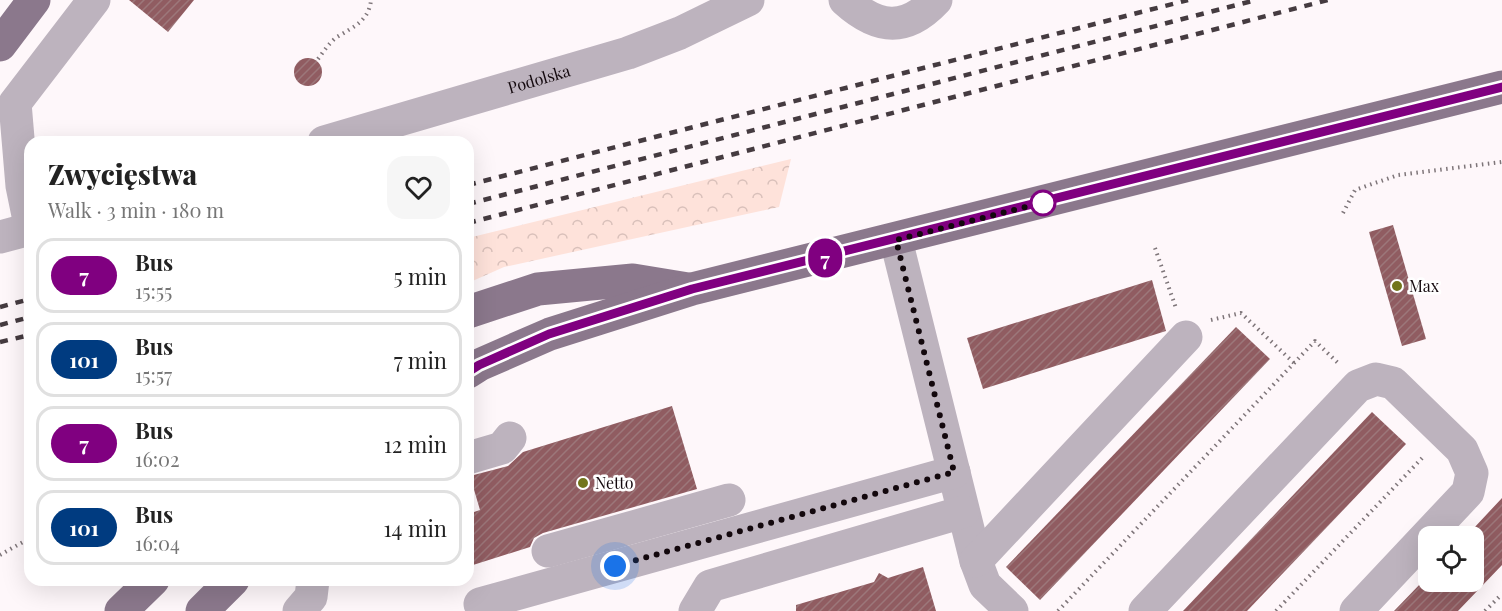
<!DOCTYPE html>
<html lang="en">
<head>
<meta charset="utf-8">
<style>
	body { margin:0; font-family:"Playfair Display",serif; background:#f6f6f6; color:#222; height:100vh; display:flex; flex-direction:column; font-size:22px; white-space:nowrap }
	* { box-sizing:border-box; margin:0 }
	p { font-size:20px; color:#767676 }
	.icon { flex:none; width:33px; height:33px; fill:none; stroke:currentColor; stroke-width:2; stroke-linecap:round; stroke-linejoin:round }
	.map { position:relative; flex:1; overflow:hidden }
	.details { position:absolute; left:24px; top:136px; width:450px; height:450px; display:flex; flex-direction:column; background:#fff; border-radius:18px; box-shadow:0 6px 24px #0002 }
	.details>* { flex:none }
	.badge { padding:0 12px; border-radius:20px; font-size:21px; line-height:39px }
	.tools { position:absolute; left:1418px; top:526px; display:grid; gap:12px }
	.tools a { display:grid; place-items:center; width:66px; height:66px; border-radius:12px; background:#fff; box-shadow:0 6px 24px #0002; font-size:30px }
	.you { position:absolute; width:30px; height:30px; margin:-15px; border:4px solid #fff; border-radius:50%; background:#1a73e8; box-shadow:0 0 0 9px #1a73e833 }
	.map>.badge { position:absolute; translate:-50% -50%; box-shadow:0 0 0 3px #fff }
	.round { display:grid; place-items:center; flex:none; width:63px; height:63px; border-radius:18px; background:#f6f6f6 }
	.overview { display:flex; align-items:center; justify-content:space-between; height:102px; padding:0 24px }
	h1 { font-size:28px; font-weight:800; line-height:45px }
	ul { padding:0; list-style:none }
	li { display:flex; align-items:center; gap:18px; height:75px; margin:0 12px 9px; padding:0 12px; border:3px solid #e0e0e0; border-radius:18px }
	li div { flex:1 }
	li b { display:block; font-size:22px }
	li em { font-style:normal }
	li .badge { min-width:66px; font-weight:700; text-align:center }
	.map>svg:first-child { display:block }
</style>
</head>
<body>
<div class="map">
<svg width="1502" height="611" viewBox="0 0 1502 611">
	<defs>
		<pattern id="forest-crowns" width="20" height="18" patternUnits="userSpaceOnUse" patternTransform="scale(1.5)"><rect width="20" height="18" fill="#fee2da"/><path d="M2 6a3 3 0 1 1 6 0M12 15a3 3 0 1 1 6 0" fill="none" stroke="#d9c0ba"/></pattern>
		<pattern id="building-hatch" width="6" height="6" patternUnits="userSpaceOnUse" patternTransform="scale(1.5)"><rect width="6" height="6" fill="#905c61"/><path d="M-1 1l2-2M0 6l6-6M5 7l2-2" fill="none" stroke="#9c777a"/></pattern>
	</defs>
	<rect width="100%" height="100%" fill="#fef7fa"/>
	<path fill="url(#forest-crowns)" d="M 791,159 L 779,207 L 504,267 L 468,283 L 468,238 Z"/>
	<g fill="url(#building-hatch)">
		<path d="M 129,0 L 194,0 L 168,32 Z"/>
		<circle cx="308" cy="72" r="14"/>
		<path d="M 1393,225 L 1426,339 L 1402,346 L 1369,232 Z"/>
		<path d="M 1152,280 L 1166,331 L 983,389 L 967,338 Z"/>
		<path d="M 1236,327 L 1270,359 L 1040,600 L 1006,567 Z"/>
		<path d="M 672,406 L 697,489 L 543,533 L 534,538 L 530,547 L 473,565 L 468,548 L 468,514 L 480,510 L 470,476 L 508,466 L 523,452 Z"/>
		<path d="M 1372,412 L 1406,444 L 1348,505 L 1247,611 L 1183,611 Z"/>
		<path d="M 1502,498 L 1502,565 L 1458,611 L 1394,611 L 1422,582 L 1473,582 L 1473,529 Z"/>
		<path d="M 923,567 L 936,611 L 796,611 L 796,605 L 874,582 L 879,573 L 888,578 Z"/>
	</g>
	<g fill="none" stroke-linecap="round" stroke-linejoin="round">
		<g stroke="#7e7579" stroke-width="4" stroke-dasharray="1.5 4.5" stroke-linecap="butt">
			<path d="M 318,59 C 324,51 329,43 337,37 C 353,27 369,21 371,0"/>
			<path d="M 1343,213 L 1355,190 L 1398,175 L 1502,162"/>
			<path d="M 1155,248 L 1176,308"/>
			<path d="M 1211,320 L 1241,313 L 1294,363"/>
			<path d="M 0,555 L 30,538"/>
			<path d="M 1058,611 L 1315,341 L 1338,363"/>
			<path d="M 1276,611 L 1425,455"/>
			<path d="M 1485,611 L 1502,594"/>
		</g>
		<g stroke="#bdb3be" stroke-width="33">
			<path d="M 845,0 C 877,29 905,33 936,0"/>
			<path id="s1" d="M 324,142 L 628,53 L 680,33 L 748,0"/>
			<path d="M 30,225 L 22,186 L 15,103 L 94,0"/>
			<path d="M 0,237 L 30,229"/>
			<path d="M 896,240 L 976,561 L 985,585 L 1012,611"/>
			<path d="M 468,458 L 502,448 L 510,438"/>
			<path d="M 548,551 L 729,500"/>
			<path d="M 976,561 L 1186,337"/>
			<path d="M 480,604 L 954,472"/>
			<path d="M 299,611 L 311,597 L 313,580"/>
			<path d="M 695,611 L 710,586 L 963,512"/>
			<path d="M 1145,611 L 1358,386 L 1376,379 L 1393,383 L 1462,450 L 1472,473 L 1468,492 L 1356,611"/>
		</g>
		<g stroke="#8b788c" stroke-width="33">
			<path d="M 0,45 L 34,0"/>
			<path d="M 468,312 L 538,289 L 633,280 L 688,289"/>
			<path d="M 468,372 L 479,365 L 550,334 L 692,289 L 1502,87"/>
			<path d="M 121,611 L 153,580"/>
			<path d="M 202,611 L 233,580"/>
		</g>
		<g stroke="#453b40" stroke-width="4.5" stroke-dasharray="8 8" stroke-linecap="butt">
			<path d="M 468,185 L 1188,0"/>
			<path d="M 468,204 L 1256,0"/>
			<path d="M 468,223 L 1328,0"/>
			<path d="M 0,307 L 30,299"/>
			<path d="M 0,325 L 30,317"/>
			<path d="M 0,342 L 30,335"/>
		</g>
	</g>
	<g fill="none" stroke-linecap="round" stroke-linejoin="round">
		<g stroke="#fff" stroke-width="14">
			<path id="line" d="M 468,372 L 479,365 L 549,334 L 692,289 L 1502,87"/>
		</g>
		<use href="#line" stroke="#800080" stroke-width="9"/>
		<path stroke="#13080d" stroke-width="6" stroke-dasharray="0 10.8" d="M 615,566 L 954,472 L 896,240 L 1053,200 L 1043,203"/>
	</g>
	<circle fill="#fff" stroke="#800080" stroke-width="3" cx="1043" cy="203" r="12"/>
	<g fill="#72751b" stroke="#fff" stroke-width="2">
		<circle cx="1397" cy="286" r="6"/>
		<circle cx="583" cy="483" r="6"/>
	</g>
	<g text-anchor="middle" stroke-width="5" stroke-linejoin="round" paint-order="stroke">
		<g font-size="16" fill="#13080d" stroke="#fff">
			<text dy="6" stroke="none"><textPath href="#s1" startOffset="224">Podolska</textPath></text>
		</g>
		<g font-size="16" fill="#13080d" stroke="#fff" text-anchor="start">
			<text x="1409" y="292">Max</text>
			<text x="595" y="489">Netto</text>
		</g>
	</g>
</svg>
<div class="tools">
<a><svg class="icon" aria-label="locate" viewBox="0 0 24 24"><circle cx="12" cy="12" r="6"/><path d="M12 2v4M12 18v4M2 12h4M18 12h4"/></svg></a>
</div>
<div class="you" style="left:615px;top:566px"></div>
<b class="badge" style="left:825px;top:258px;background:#800080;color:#fff">7</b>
<section class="details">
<div class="overview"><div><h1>Zwycięstwa</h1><p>Walk · 3 min · 180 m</p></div><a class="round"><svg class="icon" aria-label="heart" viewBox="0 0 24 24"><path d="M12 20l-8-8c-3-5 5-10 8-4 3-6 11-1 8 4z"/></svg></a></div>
<ul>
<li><span class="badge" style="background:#800080;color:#fff">7</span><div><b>Bus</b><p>15:55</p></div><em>5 min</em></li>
<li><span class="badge" style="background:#003b80;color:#fff">101</span><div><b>Bus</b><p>15:57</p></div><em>7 min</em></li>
<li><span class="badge" style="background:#800080;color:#fff">7</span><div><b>Bus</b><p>16:02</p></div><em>12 min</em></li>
<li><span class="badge" style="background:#003b80;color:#fff">101</span><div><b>Bus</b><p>16:04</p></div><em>14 min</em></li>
</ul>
</section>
</div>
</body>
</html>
